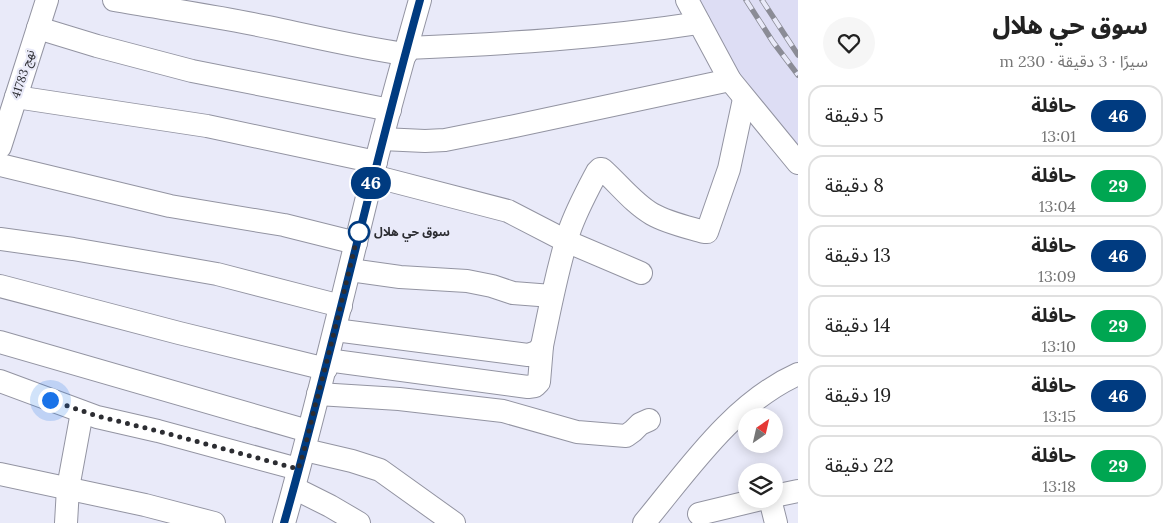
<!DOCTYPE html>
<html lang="ar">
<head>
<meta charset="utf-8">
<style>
	body { margin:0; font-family:Lora,"Noto Sans Arabic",serif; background:#f6f6f6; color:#222; direction:rtl; height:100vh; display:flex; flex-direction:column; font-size:19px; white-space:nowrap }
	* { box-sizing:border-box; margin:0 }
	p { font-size:16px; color:#767676 }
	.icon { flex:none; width:28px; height:28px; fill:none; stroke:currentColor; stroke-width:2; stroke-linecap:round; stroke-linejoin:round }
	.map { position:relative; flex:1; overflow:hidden; direction:ltr }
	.side { display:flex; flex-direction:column; background:#fff; width:375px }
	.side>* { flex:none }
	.badge { padding:0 10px; border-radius:16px; font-size:18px; line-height:32px }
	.needle { width:32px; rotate:34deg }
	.fabs { position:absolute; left:738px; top:408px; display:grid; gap:10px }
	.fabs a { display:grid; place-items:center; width:45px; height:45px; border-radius:50%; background:#fff; box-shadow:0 2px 12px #0003; font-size:25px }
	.you { position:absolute; width:25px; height:25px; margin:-12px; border:4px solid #fff; border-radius:50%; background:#1a73e8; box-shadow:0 0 0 8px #1a73e833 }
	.map>.badge { position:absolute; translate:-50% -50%; box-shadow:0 0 0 2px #fff }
	.round { display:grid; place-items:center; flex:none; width:52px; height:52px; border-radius:26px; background:#f6f6f6 }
	.summary { display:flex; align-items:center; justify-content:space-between; height:85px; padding:0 25px }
	h1 { font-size:24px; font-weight:800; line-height:38px }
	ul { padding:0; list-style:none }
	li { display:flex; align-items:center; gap:15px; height:62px; margin:0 10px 8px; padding:0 15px; border:2px solid #e0e0e0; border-radius:15px }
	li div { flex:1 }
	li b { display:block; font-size:19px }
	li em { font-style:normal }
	li .badge { min-width:55px; font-weight:700; text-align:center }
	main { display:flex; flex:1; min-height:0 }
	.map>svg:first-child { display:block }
</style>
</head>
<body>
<main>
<section class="side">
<div class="summary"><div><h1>سوق حي هلال</h1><p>سيرًا · 3 دقيقة · 230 m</p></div><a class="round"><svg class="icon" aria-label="heart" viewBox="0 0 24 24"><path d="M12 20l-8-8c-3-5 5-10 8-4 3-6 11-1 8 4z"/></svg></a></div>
<ul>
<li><span class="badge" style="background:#003b80;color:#fff">46</span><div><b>حافلة</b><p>13:01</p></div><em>5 دقيقة</em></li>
<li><span class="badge" style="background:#00a651;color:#fff">29</span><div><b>حافلة</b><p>13:04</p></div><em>8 دقيقة</em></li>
<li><span class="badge" style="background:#003b80;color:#fff">46</span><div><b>حافلة</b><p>13:09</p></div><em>13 دقيقة</em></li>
<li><span class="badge" style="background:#00a651;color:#fff">29</span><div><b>حافلة</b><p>13:10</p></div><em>14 دقيقة</em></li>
<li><span class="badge" style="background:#003b80;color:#fff">46</span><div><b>حافلة</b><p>13:15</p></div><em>19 دقيقة</em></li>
<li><span class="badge" style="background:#00a651;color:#fff">29</span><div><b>حافلة</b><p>13:18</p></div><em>22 دقيقة</em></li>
</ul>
</section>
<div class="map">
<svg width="798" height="523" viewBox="0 0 798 523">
	<rect width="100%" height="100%" fill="#e9eaf9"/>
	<path fill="#ddddf4" d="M 696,0 L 798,0 L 798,155 L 736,77 Z"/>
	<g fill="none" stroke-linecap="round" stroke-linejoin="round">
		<g stroke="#9394a2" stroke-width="24">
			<g id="minor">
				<path d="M 114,0 C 160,8 207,15 253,24 C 304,34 354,47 406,54"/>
				<path d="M 687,0 L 730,80 L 798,163"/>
				<path d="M 38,28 L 97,46 L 192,71 L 390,110"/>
				<path d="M 407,48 C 505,44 602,38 699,23"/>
				<path d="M 16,97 L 207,126 L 376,162"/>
				<path d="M 382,139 L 425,141 L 445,140 L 515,126 L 730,80"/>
				<path d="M 0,147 L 47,0"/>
				<path d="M 0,165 L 170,206 L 284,225 L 356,243"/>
				<path d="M 373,176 L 508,211 L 566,241 L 641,273"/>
				<path d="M 0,239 L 73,249 L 217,274 L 341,306"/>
				<path d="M 350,270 L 400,277 L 467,281 L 492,286 L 513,293 L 552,296"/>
				<path d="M 0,286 L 179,333 L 326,369"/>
				<path d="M 335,330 L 528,355 L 537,352 L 542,346 C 550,308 557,269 569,232 C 576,211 587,191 597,172 L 600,169 L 602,169 C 619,184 633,203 652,214 C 668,223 687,227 704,232 L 707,232 L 729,169 L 744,99"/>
				<path d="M 0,342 L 308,431"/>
				<path d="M 327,360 L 528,387 L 535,386 L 539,382 L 542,346"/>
				<path d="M 0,381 L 97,417 L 158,431 L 298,469"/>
				<path d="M 318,394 L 399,399 L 503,411 L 577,432 L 626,436 L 633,431 L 640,424 L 649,420"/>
				<path d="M 305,450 L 352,461 L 380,470 L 454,523"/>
				<path d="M 0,474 L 145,505 L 214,523"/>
				<path d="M 294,488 L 330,506 L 359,523"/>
				<path d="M 774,496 L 798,491"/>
				<path d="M 770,499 L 776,523"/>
				<path d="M 699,514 L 761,499"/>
				<path d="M 66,523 L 68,488 L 82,412"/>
				<path d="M 284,523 C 318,403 346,281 376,161 C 390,107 405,53 420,0"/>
				<path d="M 644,523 C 688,470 733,403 798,374"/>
			</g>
		</g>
		<use href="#minor" stroke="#fff" stroke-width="22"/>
		<g stroke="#8b8c96" stroke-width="5.5">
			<g id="rail">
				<path d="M 746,0 L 773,42 L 798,75"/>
				<path d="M 762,0 L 798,55"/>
			</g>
		</g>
		<use href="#rail" stroke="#e9eaf9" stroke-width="4" stroke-dasharray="11" stroke-linecap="butt"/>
	</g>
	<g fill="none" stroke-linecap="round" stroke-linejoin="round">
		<g stroke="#fff" stroke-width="11">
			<path id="line" d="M 284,523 C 333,350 372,173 420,0"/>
		</g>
		<use href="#line" stroke="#003b80" stroke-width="8"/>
		<path stroke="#2c2d32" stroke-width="5" stroke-dasharray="0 9" d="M 50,400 L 97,416 L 158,431 L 298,469 C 307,445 311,419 318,395 C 333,339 346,283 360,226 L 359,232"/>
	</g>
	<circle fill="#fff" stroke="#003b80" stroke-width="2.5" cx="359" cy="232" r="10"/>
	<g text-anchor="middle" stroke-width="4.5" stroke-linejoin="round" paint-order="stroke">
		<g font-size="12" fill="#2c2d32" stroke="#e9eaf9">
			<text transform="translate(23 74) rotate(-72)" y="4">نهج 41783</text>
		</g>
		<g font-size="12" font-weight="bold" fill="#2c2d32" stroke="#e9eaf9" text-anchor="start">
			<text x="374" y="236">سوق حي هلال</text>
		</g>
	</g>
</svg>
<div class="fabs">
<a><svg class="needle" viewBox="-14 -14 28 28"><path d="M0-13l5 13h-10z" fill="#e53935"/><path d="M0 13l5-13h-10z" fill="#767676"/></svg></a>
<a><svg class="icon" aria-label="layers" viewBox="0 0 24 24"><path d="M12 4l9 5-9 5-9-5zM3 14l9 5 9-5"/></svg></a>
</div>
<div class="you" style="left:50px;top:400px"></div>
<b class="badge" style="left:371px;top:183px;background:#003b80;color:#fff">46</b>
</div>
</main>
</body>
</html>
